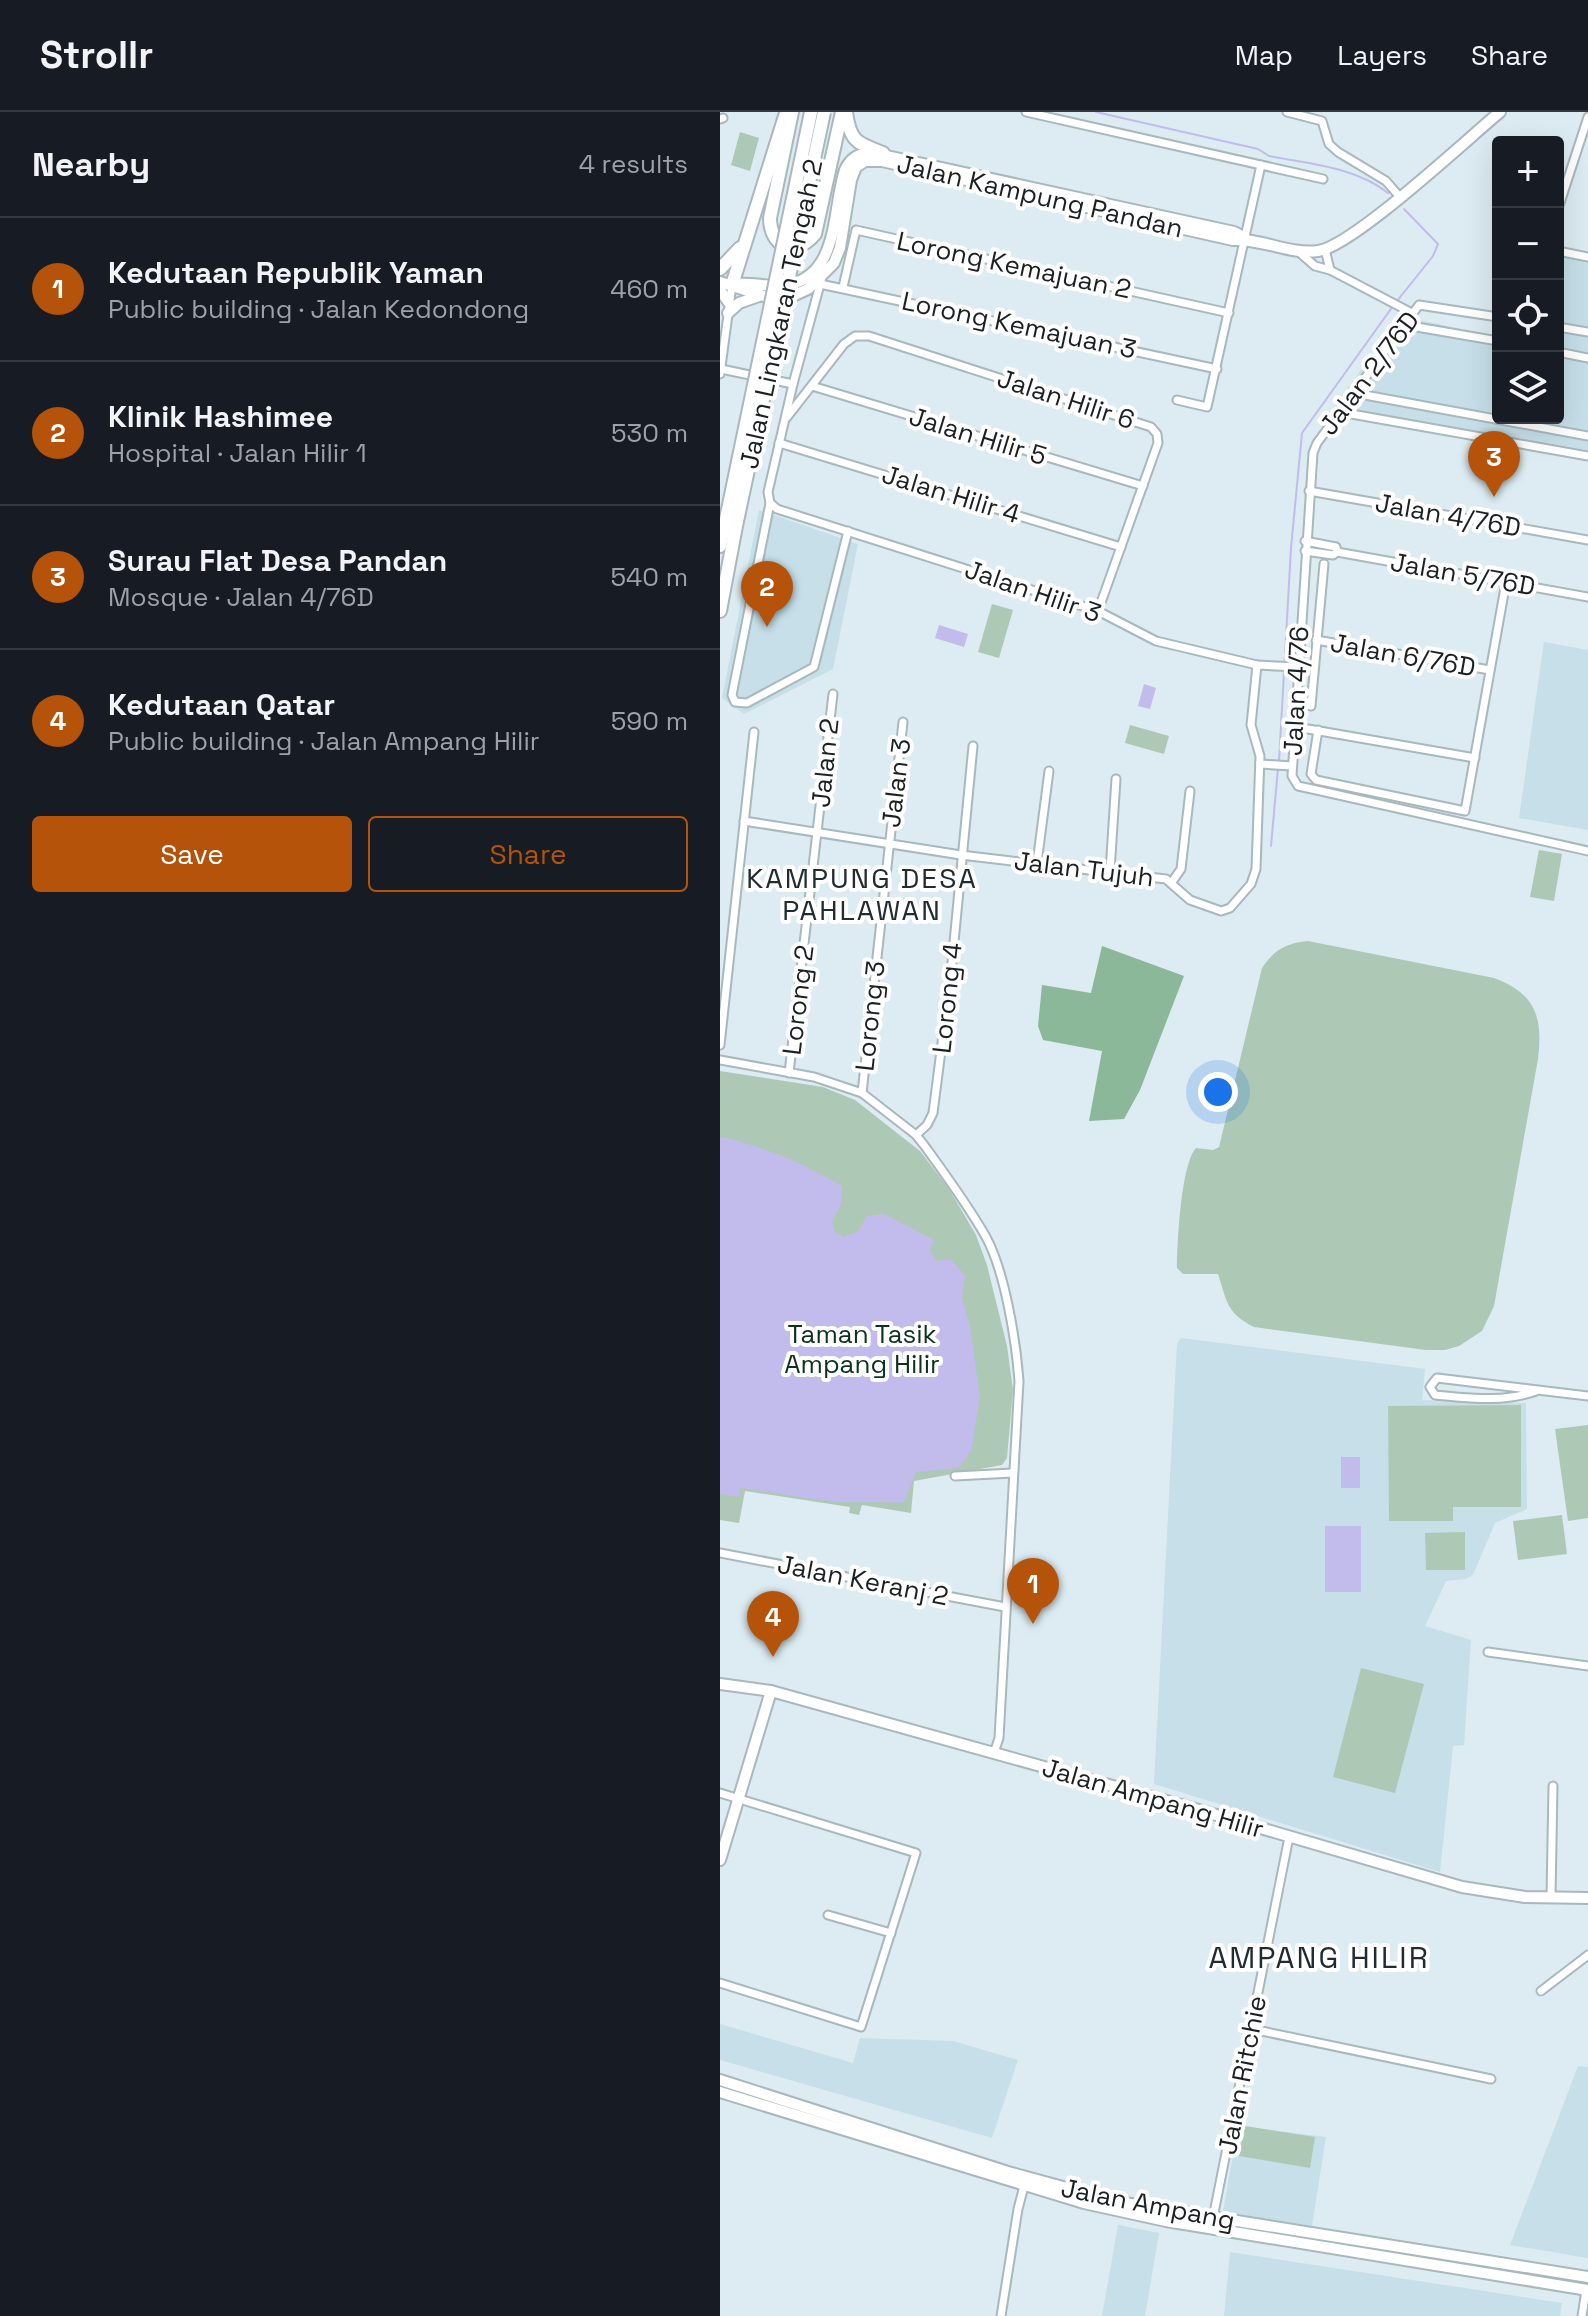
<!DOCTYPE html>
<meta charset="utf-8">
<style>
:root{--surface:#171b24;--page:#20242c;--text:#f1f3f6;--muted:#9ea1a6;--line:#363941;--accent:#b45309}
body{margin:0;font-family:"Space Grotesk",sans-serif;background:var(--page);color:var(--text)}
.controls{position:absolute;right:24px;top:24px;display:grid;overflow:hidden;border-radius:8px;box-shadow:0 8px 32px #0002}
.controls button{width:72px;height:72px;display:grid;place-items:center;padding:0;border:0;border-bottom:2px solid var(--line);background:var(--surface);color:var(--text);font:40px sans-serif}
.you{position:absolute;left:498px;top:980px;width:28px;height:28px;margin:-20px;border:6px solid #fff;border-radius:50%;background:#1a73e8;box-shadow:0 0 0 12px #1a73e833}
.badge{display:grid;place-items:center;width:52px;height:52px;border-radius:50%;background:var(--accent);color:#fff;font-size:26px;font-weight:700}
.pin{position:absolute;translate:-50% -66px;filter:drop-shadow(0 2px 4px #0008)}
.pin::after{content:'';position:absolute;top:42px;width:28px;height:24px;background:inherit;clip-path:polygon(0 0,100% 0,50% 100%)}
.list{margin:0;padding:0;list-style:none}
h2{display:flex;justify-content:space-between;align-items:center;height:104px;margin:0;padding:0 32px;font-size:34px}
h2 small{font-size:26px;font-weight:400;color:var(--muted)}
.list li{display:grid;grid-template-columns:52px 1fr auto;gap:24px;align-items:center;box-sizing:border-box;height:144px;padding:0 32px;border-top:2px solid var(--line)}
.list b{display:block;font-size:30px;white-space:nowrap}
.list p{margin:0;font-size:26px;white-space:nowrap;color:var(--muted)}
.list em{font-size:26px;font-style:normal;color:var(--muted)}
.actions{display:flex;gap:16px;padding:24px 32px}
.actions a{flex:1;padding:18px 0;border:2px solid var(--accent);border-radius:8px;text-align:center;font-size:28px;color:var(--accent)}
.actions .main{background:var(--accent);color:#fff}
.icon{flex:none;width:44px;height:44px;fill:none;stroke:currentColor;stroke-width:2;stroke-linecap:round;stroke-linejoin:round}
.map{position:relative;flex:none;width:868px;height:2204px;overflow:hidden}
header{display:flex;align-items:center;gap:48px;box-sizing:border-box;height:112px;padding:0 40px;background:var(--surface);border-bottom:2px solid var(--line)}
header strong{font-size:38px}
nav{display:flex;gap:44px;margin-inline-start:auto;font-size:28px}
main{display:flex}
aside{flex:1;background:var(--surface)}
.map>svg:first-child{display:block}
.built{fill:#c6dfe8}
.green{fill:#adc9b5}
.forest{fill:#8ab899}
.water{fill:#c1bceb}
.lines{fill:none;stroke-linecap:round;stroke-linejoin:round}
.stream{stroke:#c1bceb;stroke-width:2}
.street-casing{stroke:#a8b8bd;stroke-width:11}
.secondary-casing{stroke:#a8b8bd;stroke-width:14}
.highway-casing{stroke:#a8b8bd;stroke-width:16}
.street{stroke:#fff;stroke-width:7}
.secondary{stroke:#fff;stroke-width:10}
.highway{stroke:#fff;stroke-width:12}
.highway-bridge-casing{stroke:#a8b8bd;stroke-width:16;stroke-linecap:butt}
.highway-bridge{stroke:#fff;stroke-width:12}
.labels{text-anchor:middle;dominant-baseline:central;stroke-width:8;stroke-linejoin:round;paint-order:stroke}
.street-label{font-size:26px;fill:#1b2123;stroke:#fff}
.park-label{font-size:26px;fill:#0c321d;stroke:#fff}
.neighbourhood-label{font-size:28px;letter-spacing:2px;fill:#202c31;stroke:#fff}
.quarter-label{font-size:30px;letter-spacing:2px;fill:#202c31;stroke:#fff}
</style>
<header>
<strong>Strollr</strong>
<nav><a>Map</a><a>Layers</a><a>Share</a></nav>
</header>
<main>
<aside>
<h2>Nearby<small>4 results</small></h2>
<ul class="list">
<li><span class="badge">1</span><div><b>Kedutaan Republik Yaman</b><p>Public building · Jalan Kedondong</p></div><em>460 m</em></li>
<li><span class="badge">2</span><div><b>Klinik Hashimee</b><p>Hospital · Jalan Hilir 1</p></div><em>530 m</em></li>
<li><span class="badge">3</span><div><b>Surau Flat Desa Pandan</b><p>Mosque · Jalan 4/76D</p></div><em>540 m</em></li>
<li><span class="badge">4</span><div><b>Kedutaan Qatar</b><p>Public building · Jalan Ampang Hilir</p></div><em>590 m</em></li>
</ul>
<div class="actions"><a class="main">Save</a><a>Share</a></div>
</aside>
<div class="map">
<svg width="868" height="2204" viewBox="0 0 868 2204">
<rect width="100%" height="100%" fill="#dcecf2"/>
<!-- built -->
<g class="built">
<polygon points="838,137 868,142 868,349 609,301 681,204 778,225 778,306 838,306"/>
<polygon points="39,398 138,432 113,557 24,602 2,586"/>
<polygon points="824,530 868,538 868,718 799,706"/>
<polygon points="461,1226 705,1257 702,1288 806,1291 807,1397 775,1411 753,1463 745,1467 726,1469 705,1514 751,1528 744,1633 733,1634 720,1760 434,1672 457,1231"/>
<polygon points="0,1912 133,1951 140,1926 233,1929 298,1948 272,2026 0,1948"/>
<polygon points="858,1954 868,1955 868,2146 790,2133"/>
<polygon points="518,2014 606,2025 592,2114 503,2100"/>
<polygon points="398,2113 439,2121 425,2204 382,2204"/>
<polygon points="510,2140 842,2191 840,2204 504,2204"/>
</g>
<!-- green -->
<g class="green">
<polygon points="20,20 39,26 30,59 11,53"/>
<polygon points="272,492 293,498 279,546 258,540"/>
<polygon points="410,613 449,624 444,642 405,631"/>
<polygon points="819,738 842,742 834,789 810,785"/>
<path d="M588,829L774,866C816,882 823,905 818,947L774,1194L762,1219L739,1234L725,1238H706L534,1215C506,1201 507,1189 498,1162H463L457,1156C457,1132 461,1052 476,1036L493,1038L499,1035L542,856C554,838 566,831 588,829Z"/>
<polygon points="0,959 103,975 135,988 200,1039 229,1077 256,1123 267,1153 287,1234 293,1278 287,1346 282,1353 194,1369 191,1401 142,1393 139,1403 129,1401 130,1395 25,1379 19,1411 0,1408"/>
<polygon points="801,1293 801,1395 733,1395 733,1409 669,1409 668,1294"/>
<polygon points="868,1313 868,1406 848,1409 835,1317"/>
<polygon points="842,1403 847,1442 798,1448 793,1409"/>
<polygon points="745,1420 745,1458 706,1458 705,1421"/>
<polygon points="641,1556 704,1572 675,1681 613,1665"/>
<polygon points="525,2014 595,2025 590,2056 519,2044"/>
</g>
<!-- forest -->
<polygon class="forest" points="382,834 464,864 420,978 404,1007 369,1009 382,939 323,928 318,914 322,873 371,881"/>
<!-- water -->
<g class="water">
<polygon points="219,513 248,522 244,535 215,526"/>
<polygon points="424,572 436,576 430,597 418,594"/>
<path d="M3,1025C50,1037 80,1050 122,1074L121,1093L112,1109L115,1120L124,1125L138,1119L147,1104L164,1102L214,1128L210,1138L216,1149L231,1147L245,1164L242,1185L250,1215L260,1285L251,1339L238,1356L196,1360L184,1390C170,1392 159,1389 146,1390C103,1392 63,1381 20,1376L19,1385L0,1382V1026Z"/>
<rect x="621" y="1345" width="19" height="31"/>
<rect x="605" y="1414" width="36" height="66"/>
</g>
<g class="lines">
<!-- stream -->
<g class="stream">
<path d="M376,0L538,37L549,44C589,52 636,55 668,81"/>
<polyline points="677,189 713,144 718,132 684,97"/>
<polyline points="559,649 571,436 582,321 673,194"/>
<polyline points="551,734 558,656"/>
</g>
<!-- street casing -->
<g class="street-casing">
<g id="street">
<polyline points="306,0 603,67"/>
<polyline points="567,0 602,9 609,32 618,40 666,69 679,84"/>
<polyline points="0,7 3,6"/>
<polyline points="838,97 868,5"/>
<polyline points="605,137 610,158"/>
<polyline points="838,139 868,145"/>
<polyline points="579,140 595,154 610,158 692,201"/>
<polyline points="102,165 73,272 48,380 50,391 12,583 15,590 27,591 94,555 128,419"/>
<polyline points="100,172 497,257"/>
<polyline points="123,175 136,118 509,201"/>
<polyline points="778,205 699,193 597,331 593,341 572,664 578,674 592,677 868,739"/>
<polyline points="685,213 778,229"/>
<polyline points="838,215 868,220"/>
<polyline points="838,240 868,246"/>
<polyline points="1,257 73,272"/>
<polyline points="0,262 12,173"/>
<polyline points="92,274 423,374"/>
<polyline points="634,281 868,324"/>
<polyline points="457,288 487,295 541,53"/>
<polyline points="620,300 868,344"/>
<polyline points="67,305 124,232 135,224 149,224 431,315 437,322 438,331 378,499"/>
<polyline points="59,331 401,435"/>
<polyline points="589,379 868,428"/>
<polyline points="50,391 57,397 378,499 436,529 537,553 578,555"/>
<polyline points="585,439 613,443 617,440 616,435 585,429"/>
<polyline points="617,440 868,485"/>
<polyline points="596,528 770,558"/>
<polyline points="591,594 604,452"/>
<polyline points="588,617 755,646"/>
<polyline points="598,618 591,662 596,668 745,699 786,470"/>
<polyline points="540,652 572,654"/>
<polyline points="24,709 241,743 446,767 470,788 501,799 510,796 531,772 536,757 540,644 531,613 537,553"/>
<polyline points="317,751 329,659"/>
<polyline points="390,759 396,667"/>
<polyline points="452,770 461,757 470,679"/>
<polyline points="0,933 34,620"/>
<path d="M0,948L94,965L142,981L196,1023L204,1033C225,1062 248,1093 266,1125C285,1160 296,1229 299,1269L279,1626L274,1641"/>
<polyline points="69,961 113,582"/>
<polyline points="142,981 183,610"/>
<polyline points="196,1023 207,1013 213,1001 231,861 253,634"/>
<path d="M816,1279C783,1291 749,1286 715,1283L710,1275L717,1266L868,1284"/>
<polyline points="235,1364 293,1361"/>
<polyline points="0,1441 285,1495"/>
<polyline points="768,1540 868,1554"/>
<polyline points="0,1681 196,1741 141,1915 0,1871"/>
<polyline points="831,1785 833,1674"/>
<polyline points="108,1803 171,1821"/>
<polyline points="821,1879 868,1843"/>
<polyline points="532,1917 771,1967"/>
<polyline points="493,2106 569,1725"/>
<polyline points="281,2204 298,2097 304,2074"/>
<polyline points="862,2204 866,2178"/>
</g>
</g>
<!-- secondary casing -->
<g class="secondary-casing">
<g id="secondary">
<path d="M0,170L50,186H68L88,177L114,151L120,136L131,68L136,55L145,49H162L513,128C541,126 570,143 598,139C633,134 746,28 780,0"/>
<path d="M16,172C34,170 49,176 66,173C120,165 112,97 125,58C130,47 137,43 148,40L514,120L525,126"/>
<polyline points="0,178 9,191"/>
<polyline points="8,201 19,191 39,184"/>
<polyline points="0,1572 51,1579 486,1700 742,1775 805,1785 868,1786"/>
<polyline points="0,1748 51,1579"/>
<polyline points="0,1968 288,2060 398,2090 868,2165"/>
<polyline points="0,1980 364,2091 446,2109 868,2178"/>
</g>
</g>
<!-- highway casing -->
<g class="highway-casing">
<g id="highway">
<path d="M72,0L50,106C50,135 75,146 95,122L122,0"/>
<path d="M126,0C130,30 137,31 163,41"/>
<polyline points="0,157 20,136"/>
<polyline points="12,173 65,4"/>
<polyline points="0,434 5,412"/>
<polyline points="0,499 16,414"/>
</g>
</g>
<!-- street -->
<use href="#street" class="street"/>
<!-- secondary -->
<use href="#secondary" class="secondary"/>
<!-- highway -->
<use href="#highway" class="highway"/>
<!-- highway-bridge casing -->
<g class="highway-bridge-casing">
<g id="highway-bridge">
<polyline points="5,412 91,0"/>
<polyline points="16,414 104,0"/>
</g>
</g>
<!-- highway-bridge -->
<use href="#highway-bridge" class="highway-bridge"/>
</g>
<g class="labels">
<!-- street labels -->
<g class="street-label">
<text transform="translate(320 84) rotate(13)">Jalan Kampung Pandan</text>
<text transform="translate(294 153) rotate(12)">Lorong Kemajuan 2</text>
<text transform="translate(61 202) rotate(-78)">Jalan Lingkaran Tengah 2</text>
<text transform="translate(299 213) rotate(12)">Lorong Kemajuan 3</text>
<text transform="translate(649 261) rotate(-53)">Jalan 2/76D</text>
<text transform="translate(346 287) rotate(18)">Jalan Hilir 6</text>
<text transform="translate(258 324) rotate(17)">Jalan Hilir 5</text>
<text transform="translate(231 382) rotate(17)">Jalan Hilir 4</text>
<text transform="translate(728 403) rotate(10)">Jalan 4/76D</text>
<text transform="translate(743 462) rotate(10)">Jalan 5/76D</text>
<text transform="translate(313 479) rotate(19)">Jalan Hilir 3</text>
<text transform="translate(683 543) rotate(10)">Jalan 6/76D</text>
<text transform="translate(576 579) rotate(-87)">Jalan 4/76</text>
<text transform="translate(105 651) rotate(-84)">Jalan 2</text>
<text transform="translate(176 671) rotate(-83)">Jalan 3</text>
<text transform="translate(364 757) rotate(7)">Jalan Tujuh</text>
<text transform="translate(227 886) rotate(-84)">Lorong 4</text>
<text transform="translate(78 888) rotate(-83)">Lorong 2</text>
<text transform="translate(150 904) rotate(-84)">Lorong 3</text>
<text transform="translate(143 1468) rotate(11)">Jalan Keranj 2</text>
<text transform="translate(433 1686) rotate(16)">Jalan Ampang Hilir</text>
<text transform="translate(522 1963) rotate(-79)">Jalan Ritchie</text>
<text transform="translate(428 2092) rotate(11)">Jalan Ampang</text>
</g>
<!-- park labels -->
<g class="park-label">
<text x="142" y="1222">Taman Tasik<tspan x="142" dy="30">Ampang Hilir</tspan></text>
</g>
<!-- neighbourhood labels -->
<g class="neighbourhood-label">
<text x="142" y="766">KAMPUNG DESA<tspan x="142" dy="32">PAHLAWAN</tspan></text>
</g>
<!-- quarter labels -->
<g class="quarter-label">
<text x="599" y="1845">AMPANG HILIR</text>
</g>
</g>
</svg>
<div class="controls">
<button>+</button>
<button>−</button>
<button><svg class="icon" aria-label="locate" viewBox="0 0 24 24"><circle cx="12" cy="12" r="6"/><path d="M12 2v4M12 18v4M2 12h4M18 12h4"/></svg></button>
<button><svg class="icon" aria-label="layers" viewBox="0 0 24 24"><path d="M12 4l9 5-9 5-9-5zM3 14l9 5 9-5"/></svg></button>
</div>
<div class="you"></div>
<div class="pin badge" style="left:313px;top:1512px">1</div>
<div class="pin badge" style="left:47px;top:515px">2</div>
<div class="pin badge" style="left:774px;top:385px">3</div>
<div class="pin badge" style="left:53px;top:1545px">4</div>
</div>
</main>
